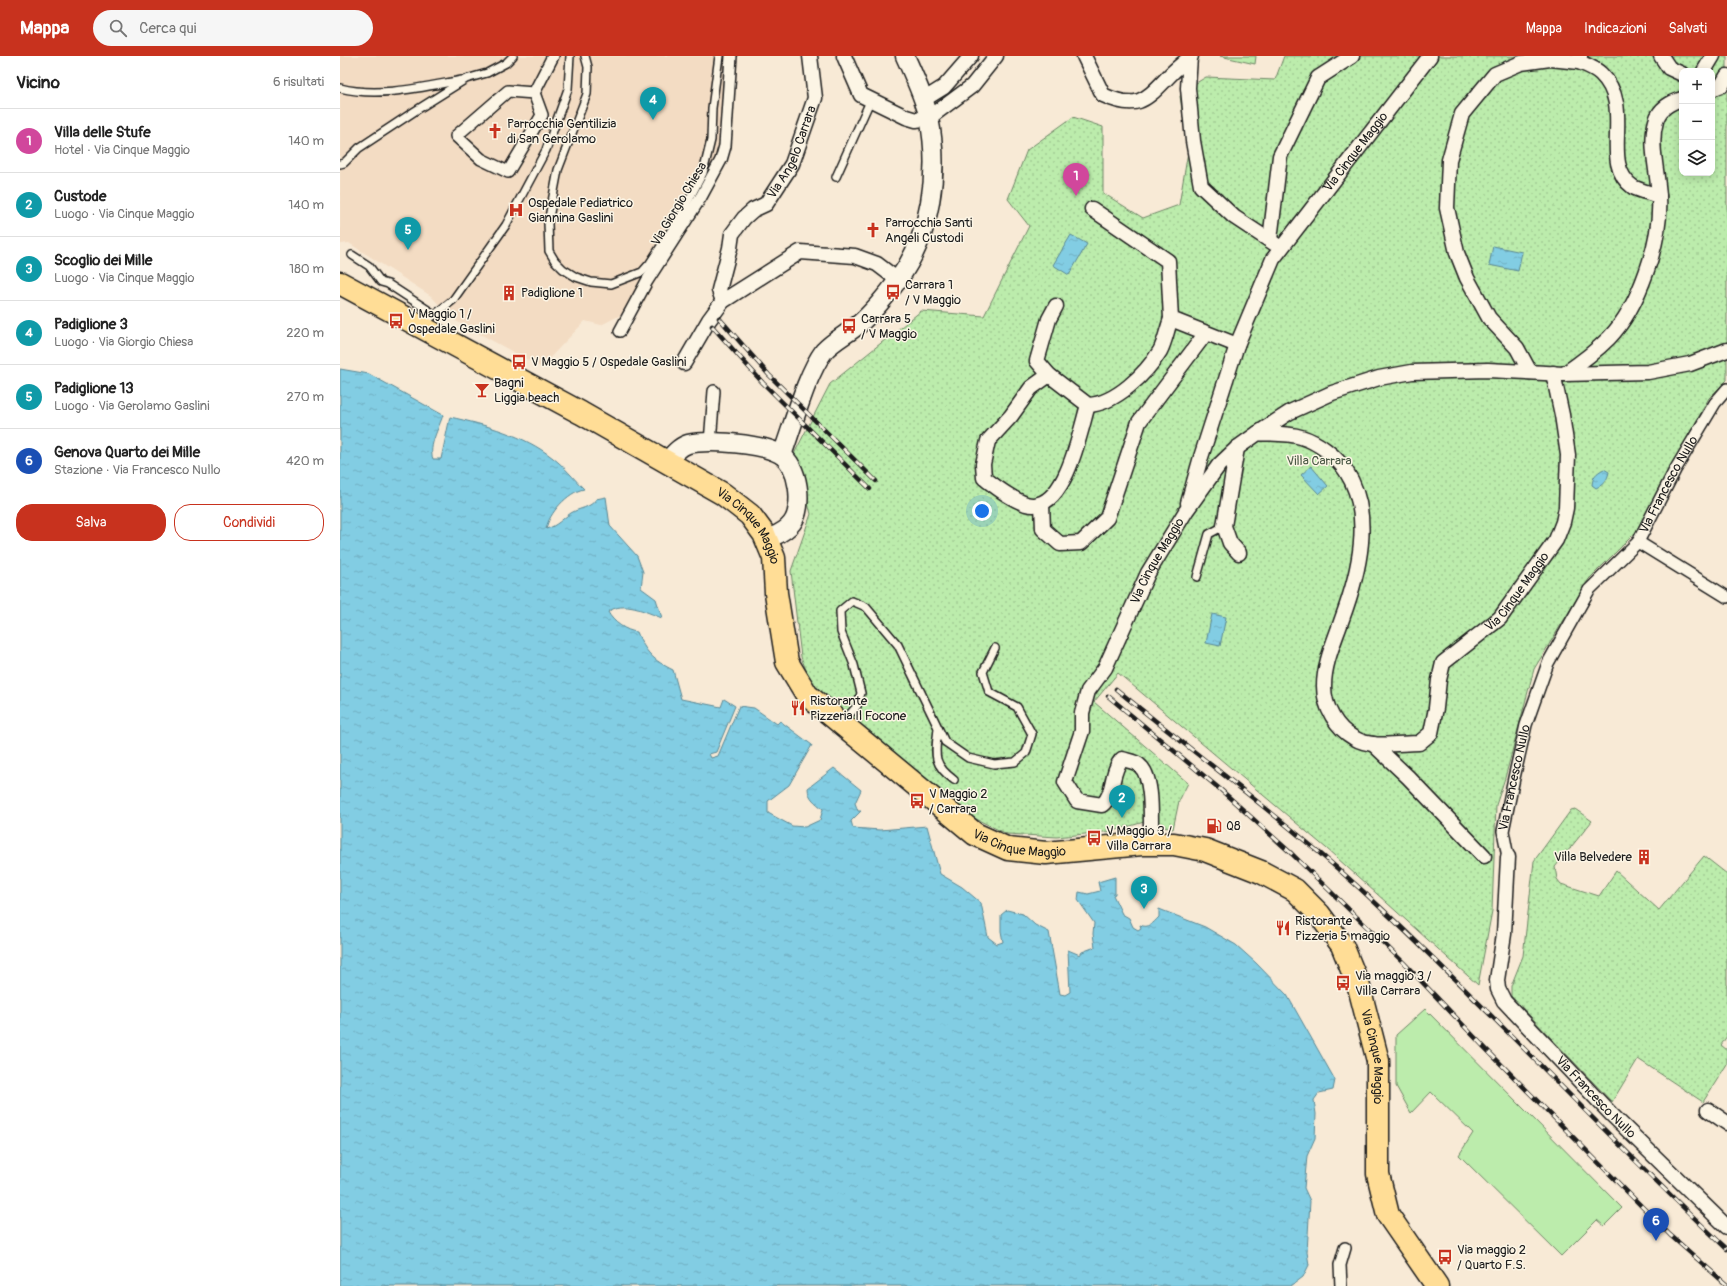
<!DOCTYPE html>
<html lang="it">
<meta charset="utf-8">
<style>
:root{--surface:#fff;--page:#f6f6f6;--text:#222;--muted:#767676;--line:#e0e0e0;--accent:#c8321e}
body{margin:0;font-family:Pangolin,sans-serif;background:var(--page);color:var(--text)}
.controls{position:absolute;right:12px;top:12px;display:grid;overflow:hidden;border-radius:8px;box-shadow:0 2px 10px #0003}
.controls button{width:36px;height:36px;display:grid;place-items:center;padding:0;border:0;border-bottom:1px solid var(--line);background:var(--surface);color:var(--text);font:20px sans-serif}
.you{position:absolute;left:642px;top:455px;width:14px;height:14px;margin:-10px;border:3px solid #fff;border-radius:50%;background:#1a73e8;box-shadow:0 0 0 6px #1a73e833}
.badge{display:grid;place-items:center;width:26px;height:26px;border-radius:50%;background:var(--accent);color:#fff;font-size:13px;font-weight:700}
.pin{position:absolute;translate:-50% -33px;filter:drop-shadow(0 1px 2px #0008)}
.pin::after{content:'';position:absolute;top:21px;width:14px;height:12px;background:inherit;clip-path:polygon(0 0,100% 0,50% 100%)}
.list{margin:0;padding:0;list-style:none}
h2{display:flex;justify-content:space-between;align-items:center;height:52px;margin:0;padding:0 16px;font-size:17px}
h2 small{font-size:13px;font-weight:400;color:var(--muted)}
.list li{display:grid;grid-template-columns:26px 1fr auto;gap:12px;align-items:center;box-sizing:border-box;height:64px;padding:0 16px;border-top:1px solid var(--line)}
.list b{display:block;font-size:15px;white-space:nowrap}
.list p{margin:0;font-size:13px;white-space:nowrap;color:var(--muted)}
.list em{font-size:13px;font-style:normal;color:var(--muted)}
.actions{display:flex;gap:8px;padding:12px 16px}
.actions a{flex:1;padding:9px 0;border:1px solid var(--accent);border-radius:16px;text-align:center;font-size:14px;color:var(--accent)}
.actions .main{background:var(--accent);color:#fff}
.icon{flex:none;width:22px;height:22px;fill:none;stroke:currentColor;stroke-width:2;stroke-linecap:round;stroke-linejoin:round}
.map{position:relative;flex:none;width:1387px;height:1230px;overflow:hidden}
header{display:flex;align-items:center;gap:24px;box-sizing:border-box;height:56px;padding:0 20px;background:var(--accent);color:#fff}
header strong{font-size:19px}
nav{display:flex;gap:22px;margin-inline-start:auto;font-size:14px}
.search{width:280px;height:36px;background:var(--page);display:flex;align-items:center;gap:10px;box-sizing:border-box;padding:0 14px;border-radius:22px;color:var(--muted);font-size:15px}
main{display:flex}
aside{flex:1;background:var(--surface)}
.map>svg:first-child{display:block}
.built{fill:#f3dcc3}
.green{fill:url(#green-dots);stroke:#6c8464;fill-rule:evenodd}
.pitch{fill:#bcecac;stroke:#6c8464}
.water{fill:url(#water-ripples);stroke:#598693}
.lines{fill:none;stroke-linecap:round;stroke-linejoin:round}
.service-casing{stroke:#1c1c1c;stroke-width:10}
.pedestrian-casing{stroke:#1c1c1c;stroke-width:14}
.minor-casing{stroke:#1c1c1c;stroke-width:17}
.tertiary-casing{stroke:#1c1c1c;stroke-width:21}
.primary-casing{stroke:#1c1c1c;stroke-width:25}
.service{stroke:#fcf5e5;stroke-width:7}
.pedestrian{stroke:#fcf5e5;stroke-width:11}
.minor{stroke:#fcf5e5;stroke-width:14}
.tertiary{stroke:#fcf5e5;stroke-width:18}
.primary{stroke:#ffdd96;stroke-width:22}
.rail-casing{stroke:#1c1c1c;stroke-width:4.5}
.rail{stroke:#fcf5e5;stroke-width:3;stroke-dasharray:9;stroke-linecap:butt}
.labels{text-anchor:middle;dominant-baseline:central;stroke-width:3;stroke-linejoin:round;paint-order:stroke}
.poi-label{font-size:13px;fill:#1c1c1c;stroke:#fcf5e5;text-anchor:start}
.street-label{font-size:13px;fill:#1c1c1c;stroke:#fcf5e5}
.park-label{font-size:13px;fill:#4c5a47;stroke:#fcf5e5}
</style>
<header>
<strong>Mappa</strong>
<div class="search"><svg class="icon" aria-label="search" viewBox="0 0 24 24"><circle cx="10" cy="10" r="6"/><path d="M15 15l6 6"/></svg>Cerca qui</div>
<nav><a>Mappa</a><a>Indicazioni</a><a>Salvati</a></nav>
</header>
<main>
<aside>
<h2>Vicino<small>6 risultati</small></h2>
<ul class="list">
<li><span class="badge" style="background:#d1479c">1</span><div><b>Villa delle Stufe</b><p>Hotel · Via Cinque Maggio</p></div><em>140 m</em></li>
<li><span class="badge" style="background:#0f9aa8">2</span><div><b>Custode</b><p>Luogo · Via Cinque Maggio</p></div><em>140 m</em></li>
<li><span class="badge" style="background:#0f9aa8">3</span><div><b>Scoglio dei Mille</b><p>Luogo · Via Cinque Maggio</p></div><em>180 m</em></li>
<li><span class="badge" style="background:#0f9aa8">4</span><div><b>Padiglione 3</b><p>Luogo · Via Giorgio Chiesa</p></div><em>220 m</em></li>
<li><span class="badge" style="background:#0f9aa8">5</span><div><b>Padiglione 13</b><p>Luogo · Via Gerolamo Gaslini</p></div><em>270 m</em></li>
<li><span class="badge" style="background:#1a4fb4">6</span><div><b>Genova Quarto dei Mille</b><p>Stazione · Via Francesco Nullo</p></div><em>420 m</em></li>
</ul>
<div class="actions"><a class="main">Salva</a><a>Condividi</a></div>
</aside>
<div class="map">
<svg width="1387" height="1230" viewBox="0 0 1387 1230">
<defs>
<pattern id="green-dots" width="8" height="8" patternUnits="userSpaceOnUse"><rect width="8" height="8" fill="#bcecac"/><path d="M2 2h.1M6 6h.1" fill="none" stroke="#a1ca93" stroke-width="1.8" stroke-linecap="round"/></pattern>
<pattern id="water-ripples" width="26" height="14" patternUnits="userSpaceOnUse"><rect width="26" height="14" fill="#82cde3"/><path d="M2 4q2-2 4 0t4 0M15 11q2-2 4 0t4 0" fill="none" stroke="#70afc2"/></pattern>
</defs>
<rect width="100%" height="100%" fill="#f8ead6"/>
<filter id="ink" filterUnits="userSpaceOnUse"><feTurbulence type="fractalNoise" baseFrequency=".025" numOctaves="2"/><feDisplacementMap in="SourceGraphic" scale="8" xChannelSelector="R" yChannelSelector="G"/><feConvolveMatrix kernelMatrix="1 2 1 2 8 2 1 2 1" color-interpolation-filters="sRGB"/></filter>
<g filter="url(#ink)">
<!-- built -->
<polygon class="built" points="0,0 386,0 384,75 370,121 304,247 261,269 245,265 201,311 112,263 91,240 9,187 0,188"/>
<!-- green -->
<g class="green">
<path d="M944,0H1387V324L1369,342L1295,477L1249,523L1194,613L1165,722L1156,749L1152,855L1138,929L986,792L778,617L754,646L848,727L839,745L833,773L823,771L820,767L804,766L773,775L717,781L667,778L634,762L471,627L461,601L451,515L471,458L454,398L490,328L581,255L644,260L689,170L668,143L687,94L733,61L763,71V137L803,162L839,149L848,96L840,40L848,32L866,21L935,24ZM1342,15H1372V117H1342Z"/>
<polygon points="1235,753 1252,765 1215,811 1217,823 1221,828 1259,840 1276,815 1319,854 1364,800 1387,818 1387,980 1381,989 1387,994 1387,1008 1363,1046 1298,1003 1272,1046 1171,940 1171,930 1183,900 1194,805 1231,754"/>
</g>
<!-- pitch -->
<g class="pitch">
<polygon points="880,0 916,0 915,8"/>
<polygon points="1085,953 1282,1152 1264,1170 1257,1164 1221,1200 1119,1099 1133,1077 1091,1036 1071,1057 1056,1030 1056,979"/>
</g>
<!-- water -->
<g class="water">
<polygon points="731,179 747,188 729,219 713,209"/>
<polygon points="1153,190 1182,196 1178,215 1149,209"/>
<path d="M0,313L29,318L103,359C99,372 88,390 93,403H101L110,361C146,369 184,379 213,402C224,410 234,423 244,433C228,436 209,457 206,473C217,470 222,463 231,457C239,452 251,452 256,443L266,441L270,470L297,500L303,516L301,532L316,543L322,562C306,556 283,544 268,556C273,566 286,575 297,576C306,597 313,604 333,614L341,643L381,651L384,643L395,650L376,696L369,698L371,702L378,700L399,650L414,652L437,668L440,665L472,689L449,729L428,745V757L452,770L465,771L480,764L483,753C476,747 468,742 468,732L494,712L521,734L515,747L518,755H521L511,765L513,772L540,774L587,770L600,818L622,831L641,847L648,881L657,888L663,886L661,875V859L667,854L683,858L695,869L709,876L720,938L725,939L730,936L728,894L740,899L742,896L755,891L753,878L754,867L738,844L739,836L748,838L760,835L758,826L775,821V838L773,839L782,858L789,862L793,871L798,874L801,872L800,869C809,873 813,867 819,861V853L865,871L896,889L916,907L947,939L995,1024L993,1034L979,1037L974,1044L976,1058L975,1082L967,1100L964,1132L970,1145L967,1196L969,1209L963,1221L951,1230H0Z"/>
<polygon points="971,410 988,430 979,438 961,419"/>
<path d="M1264,413L1269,416C1267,425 1264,428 1256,432L1252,429C1253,420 1256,417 1264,413Z"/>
<polygon points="872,558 886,561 880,590 866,587"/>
</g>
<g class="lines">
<!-- service casing -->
<g class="service-casing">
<g id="service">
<polyline points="245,0 248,11 247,38 218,114 208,167 209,195 215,205 223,213 236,221 251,226 271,228 302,216 310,207 341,159 363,117 371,84 372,52 379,0"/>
<path d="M0,32C38,42 83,31 122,24"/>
<polyline points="0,108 4,107 19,92 75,55 126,23 147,17 166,7 173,0"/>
<polyline points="496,121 531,43"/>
<polyline points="12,199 29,210 41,226 48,228 94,258"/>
<polyline points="83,268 113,244 166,169 206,94 228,33 230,0"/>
<polyline points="857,521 869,478 884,470"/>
<polyline points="503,666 517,650 521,637 514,609 501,576 500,555 512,545 526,551 558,589 605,686 628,702 654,708 675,706 686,697 692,678 677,651 649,636 643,616 655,592"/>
<path d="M598,673C595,698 592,708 614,724"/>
</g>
</g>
<!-- pedestrian casing -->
<g class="pedestrian-casing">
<g id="pedestrian">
<polyline points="194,37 202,59 168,116 141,103 116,80 168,35 194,37 213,0"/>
<polyline points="280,275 307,225 361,141 381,104 385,90 391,0"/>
<polyline points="370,387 374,335"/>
<polyline points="1298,486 1387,541"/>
<path id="s1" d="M1168,801L1163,775L1174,722L1186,669L1208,607L1249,534L1298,486L1335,414L1375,347L1387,333"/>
<polyline points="1001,1230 1000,1209 1005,1192"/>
</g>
</g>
<!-- minor casing -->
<g class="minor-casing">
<g id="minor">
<polyline points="504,0 521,39 566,61 576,64 589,62 632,30 656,0"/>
<path d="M744,0L763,39C800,56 807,42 832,17C838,11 845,6 851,0"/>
<path d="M1240,0L1239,6C1246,9 1255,12 1261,18C1296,52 1258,106 1293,131C1300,135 1311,137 1319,140"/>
<polyline points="1321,0 1329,12 1342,18"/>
<polyline points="850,1 848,32 853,85 861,130 894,161 941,192"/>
<polyline points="1364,15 1373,0"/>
<polyline points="1372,33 1382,29 1387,20"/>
<polyline points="583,44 604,31 631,0"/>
<polyline points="752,153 828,205 831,263 897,289"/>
<polyline points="930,184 940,100 978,22 1012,0"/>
<path id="s2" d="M383,245L379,234L390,192L392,178L404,162L413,154L426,148L452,108L475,42L470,0"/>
<path d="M716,250L709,263L697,305L709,319L748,349C775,348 806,318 820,295C825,286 827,273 831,263"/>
<polyline points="344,307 369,264 383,245 460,196 515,200 537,208 558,224"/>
<polyline points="1190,316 1177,292 1149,262 1127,222 1117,197 1107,152 1109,104 1122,58 1155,18 1181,7 1210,3 1239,6"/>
<path d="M1224,318C1240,307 1255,296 1269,282C1299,251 1322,184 1319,141C1318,116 1309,89 1316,65C1319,53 1331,46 1342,43"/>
<path d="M709,319L691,332L671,360L648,385L643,408L644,422C656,431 671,443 686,448C725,459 740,375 748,349"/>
<polyline points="918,377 950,356 992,337 1039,322 1072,316 1148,314 1224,318 1308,316 1350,308 1387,294"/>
<polyline points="897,392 884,470 890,487 899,497"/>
<path id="s3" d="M848,447L861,401L897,289L933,203L1090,0"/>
<polyline points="702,448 703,473 720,488 741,487 767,462 799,366 866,277"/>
<polyline points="1033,688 1068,721 1144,800"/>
<path id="s4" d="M811,788C810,769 815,721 799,709C794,705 788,705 782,703C770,716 775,738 762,749L737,745L725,726L742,675V657L748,635L765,612L808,517L846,455L879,409L897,392L918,377C932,378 948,377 961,381C978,386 996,400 1006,415C1034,458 1019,517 1002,563C995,584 984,607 984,630C984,651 996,672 1014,682C1032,693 1059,687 1079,687L1091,677L1096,652L1099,624L1103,607L1160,562L1216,484L1223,466L1226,452L1228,399L1222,359L1213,317"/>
<path id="s5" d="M1168,801L1164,878L1157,924L1158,933L1164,945L1271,1058L1387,1171"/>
<polyline points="1368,1054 1387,1067"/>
</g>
</g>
<!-- tertiary casing -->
<g class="tertiary-casing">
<g id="tertiary">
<path d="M442,399C453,370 466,319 484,295C493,285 507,278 518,269C531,258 548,238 558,224C591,179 600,116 589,62C584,41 574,20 565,0"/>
<path d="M327,406C333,398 339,391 348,388C368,383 423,388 440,398C459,409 464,451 452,467C447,474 439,478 432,481"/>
</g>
</g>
<!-- primary casing -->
<g class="primary-casing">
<g id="primary">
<path id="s6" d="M0,227L241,357L383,438L410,459L424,478L434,502L436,537L447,606L467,639L635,778L668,793L706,797L802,788H834L865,794L921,816L955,834L979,858L1002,889L1019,931L1038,1005V1118L1048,1159L1097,1230"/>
</g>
</g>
<!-- service -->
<use href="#service" class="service"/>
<!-- pedestrian -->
<use href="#pedestrian" class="pedestrian"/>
<!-- minor -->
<use href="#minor" class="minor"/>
<!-- tertiary -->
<use href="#tertiary" class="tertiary"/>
<!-- primary -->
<use href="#primary" class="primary"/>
<!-- rail casing -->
<g class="rail-casing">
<g id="rail">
<polyline points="379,262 429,319 536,425"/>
<polyline points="372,270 423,327 530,433"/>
<path d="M776,633C865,706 959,774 1042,853C1160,964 1269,1083 1387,1193"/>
<polyline points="768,640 881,734 952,798 1064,907 1145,992 1330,1179 1387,1229"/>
</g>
</g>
<!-- rail -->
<use href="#rail" class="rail"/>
</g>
</g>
<!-- icons -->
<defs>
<g id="church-bare" transform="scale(1.2)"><path d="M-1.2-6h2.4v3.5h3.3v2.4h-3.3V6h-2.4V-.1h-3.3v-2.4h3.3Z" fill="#c8321e" stroke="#fcf5e5" stroke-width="2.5" paint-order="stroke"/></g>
<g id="hospital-bare" transform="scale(1.2)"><path d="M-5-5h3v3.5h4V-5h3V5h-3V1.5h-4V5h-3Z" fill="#c8321e" stroke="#fcf5e5" stroke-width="2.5" paint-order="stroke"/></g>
<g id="bus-bare" transform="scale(1.2)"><path d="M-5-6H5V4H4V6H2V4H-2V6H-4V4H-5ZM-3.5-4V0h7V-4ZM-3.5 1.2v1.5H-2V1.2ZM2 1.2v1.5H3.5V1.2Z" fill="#c8321e" stroke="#fcf5e5" stroke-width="2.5" paint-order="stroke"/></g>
<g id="building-bare" transform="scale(1.2)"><path d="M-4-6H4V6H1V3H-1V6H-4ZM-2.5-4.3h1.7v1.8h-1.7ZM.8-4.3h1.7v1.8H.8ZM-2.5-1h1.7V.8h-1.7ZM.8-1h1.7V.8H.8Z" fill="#c8321e" stroke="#fcf5e5" stroke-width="2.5" paint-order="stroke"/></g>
<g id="bar-bare" transform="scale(1.2)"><path d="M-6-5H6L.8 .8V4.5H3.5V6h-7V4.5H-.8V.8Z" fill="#c8321e" stroke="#fcf5e5" stroke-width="2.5" paint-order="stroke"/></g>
<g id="restaurant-bare" transform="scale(1.2)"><path d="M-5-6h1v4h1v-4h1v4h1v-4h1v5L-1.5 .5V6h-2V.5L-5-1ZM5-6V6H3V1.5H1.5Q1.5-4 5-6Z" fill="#c8321e" stroke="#fcf5e5" stroke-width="2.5" paint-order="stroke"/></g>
<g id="fuel-bare" transform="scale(1.2)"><path d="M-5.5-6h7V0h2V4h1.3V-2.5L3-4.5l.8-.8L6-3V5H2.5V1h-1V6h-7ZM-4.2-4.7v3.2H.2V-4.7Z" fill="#c8321e" stroke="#fcf5e5" stroke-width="2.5" paint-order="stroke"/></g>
</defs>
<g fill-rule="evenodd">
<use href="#church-bare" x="155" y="75"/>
<use href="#hospital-bare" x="176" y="154"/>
<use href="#church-bare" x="533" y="174"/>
<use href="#bus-bare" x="553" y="236"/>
<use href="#building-bare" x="169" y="237"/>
<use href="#bus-bare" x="56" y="265"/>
<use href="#bus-bare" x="509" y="270"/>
<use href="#bus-bare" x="179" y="306"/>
<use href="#bar-bare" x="142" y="334"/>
<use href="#restaurant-bare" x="458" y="652"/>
<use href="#bus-bare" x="577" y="745"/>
<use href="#fuel-bare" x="874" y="770"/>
<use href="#bus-bare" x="754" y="782"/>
<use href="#building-bare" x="1304" y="801"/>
<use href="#restaurant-bare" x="943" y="872"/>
<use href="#bus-bare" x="1003" y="927"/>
<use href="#bus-bare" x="1105" y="1201"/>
</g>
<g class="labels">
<!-- poi labels -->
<g class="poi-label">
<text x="167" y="68">Parrocchia Gentilizia<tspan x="167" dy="15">di San Gerolamo</tspan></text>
<text x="188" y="147">Ospedale Pediatrico<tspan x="188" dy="15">Giannina Gaslini</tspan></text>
<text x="545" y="167">Parrocchia Santi<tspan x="545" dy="15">Angeli Custodi</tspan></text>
<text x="565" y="229">Carrara 1<tspan x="565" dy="15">/ V Maggio</tspan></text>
<text x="181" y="237">Padiglione 1</text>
<text x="68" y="258">V Maggio 1 /<tspan x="68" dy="15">Ospedale Gaslini</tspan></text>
<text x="521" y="263">Carrara 5<tspan x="521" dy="15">/ V Maggio</tspan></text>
<text x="191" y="306">V Maggio 5 / Ospedale Gaslini</text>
<text x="154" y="327">Bagni<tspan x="154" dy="15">Liggia beach</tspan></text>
<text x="470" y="645">Ristorante<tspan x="470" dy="15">Pizzeria Il Focone</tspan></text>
<text x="589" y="738">V Maggio 2<tspan x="589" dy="15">/ Carrara</tspan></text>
<text x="886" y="770">Q8</text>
<text x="766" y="775">V Maggio 3 /<tspan x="766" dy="15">Villa Carrara</tspan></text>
<text x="1292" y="801" text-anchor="end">Villa Belvedere</text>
<text x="955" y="865">Ristorante<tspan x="955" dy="15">Pizzeria 5 maggio</tspan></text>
<text x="1015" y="920">Via maggio 3 /<tspan x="1015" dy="15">Villa Carrara</tspan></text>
<text x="1117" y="1194">Via maggio 2<tspan x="1117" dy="15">/ Quarto F.S.</tspan></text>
</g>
<!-- street labels -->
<g class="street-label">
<text stroke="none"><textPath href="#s2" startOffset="174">Via Angelo Carrara</textPath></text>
<text stroke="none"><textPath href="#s3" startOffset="394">Via Cinque Maggio</textPath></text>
<text transform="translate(339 148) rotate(-59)">Via Giorgio Chiesa</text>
<text stroke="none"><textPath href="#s1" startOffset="418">Via Francesco Nullo</textPath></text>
<text stroke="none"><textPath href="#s6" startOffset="479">Via Cinque Maggio</textPath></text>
<text stroke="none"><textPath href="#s4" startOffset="441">Via Cinque Maggio</textPath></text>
<text stroke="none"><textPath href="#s4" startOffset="1249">Via Cinque Maggio</textPath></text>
<text stroke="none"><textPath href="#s1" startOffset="81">Via Francesco Nullo</textPath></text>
<text stroke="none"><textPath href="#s6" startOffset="929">Via Cinque Maggio</textPath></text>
<text stroke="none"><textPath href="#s6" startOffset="1405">Via Cinque Maggio</textPath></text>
<text stroke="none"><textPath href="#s5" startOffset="279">Via Francesco Nullo</textPath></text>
</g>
<!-- park labels -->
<g class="park-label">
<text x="979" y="405">Villa Carrara</text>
</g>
</g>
</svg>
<div class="controls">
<button>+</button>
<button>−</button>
<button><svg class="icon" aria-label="layers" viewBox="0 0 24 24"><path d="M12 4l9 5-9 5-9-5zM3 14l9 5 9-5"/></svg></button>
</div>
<div class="you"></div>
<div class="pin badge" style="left:736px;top:140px;background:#d1479c">1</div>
<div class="pin badge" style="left:782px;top:762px;background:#0f9aa8">2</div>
<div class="pin badge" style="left:804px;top:853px;background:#0f9aa8">3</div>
<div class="pin badge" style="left:313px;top:64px;background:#0f9aa8">4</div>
<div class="pin badge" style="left:68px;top:194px;background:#0f9aa8">5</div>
<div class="pin badge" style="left:1316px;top:1185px;background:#1a4fb4">6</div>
</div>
</main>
